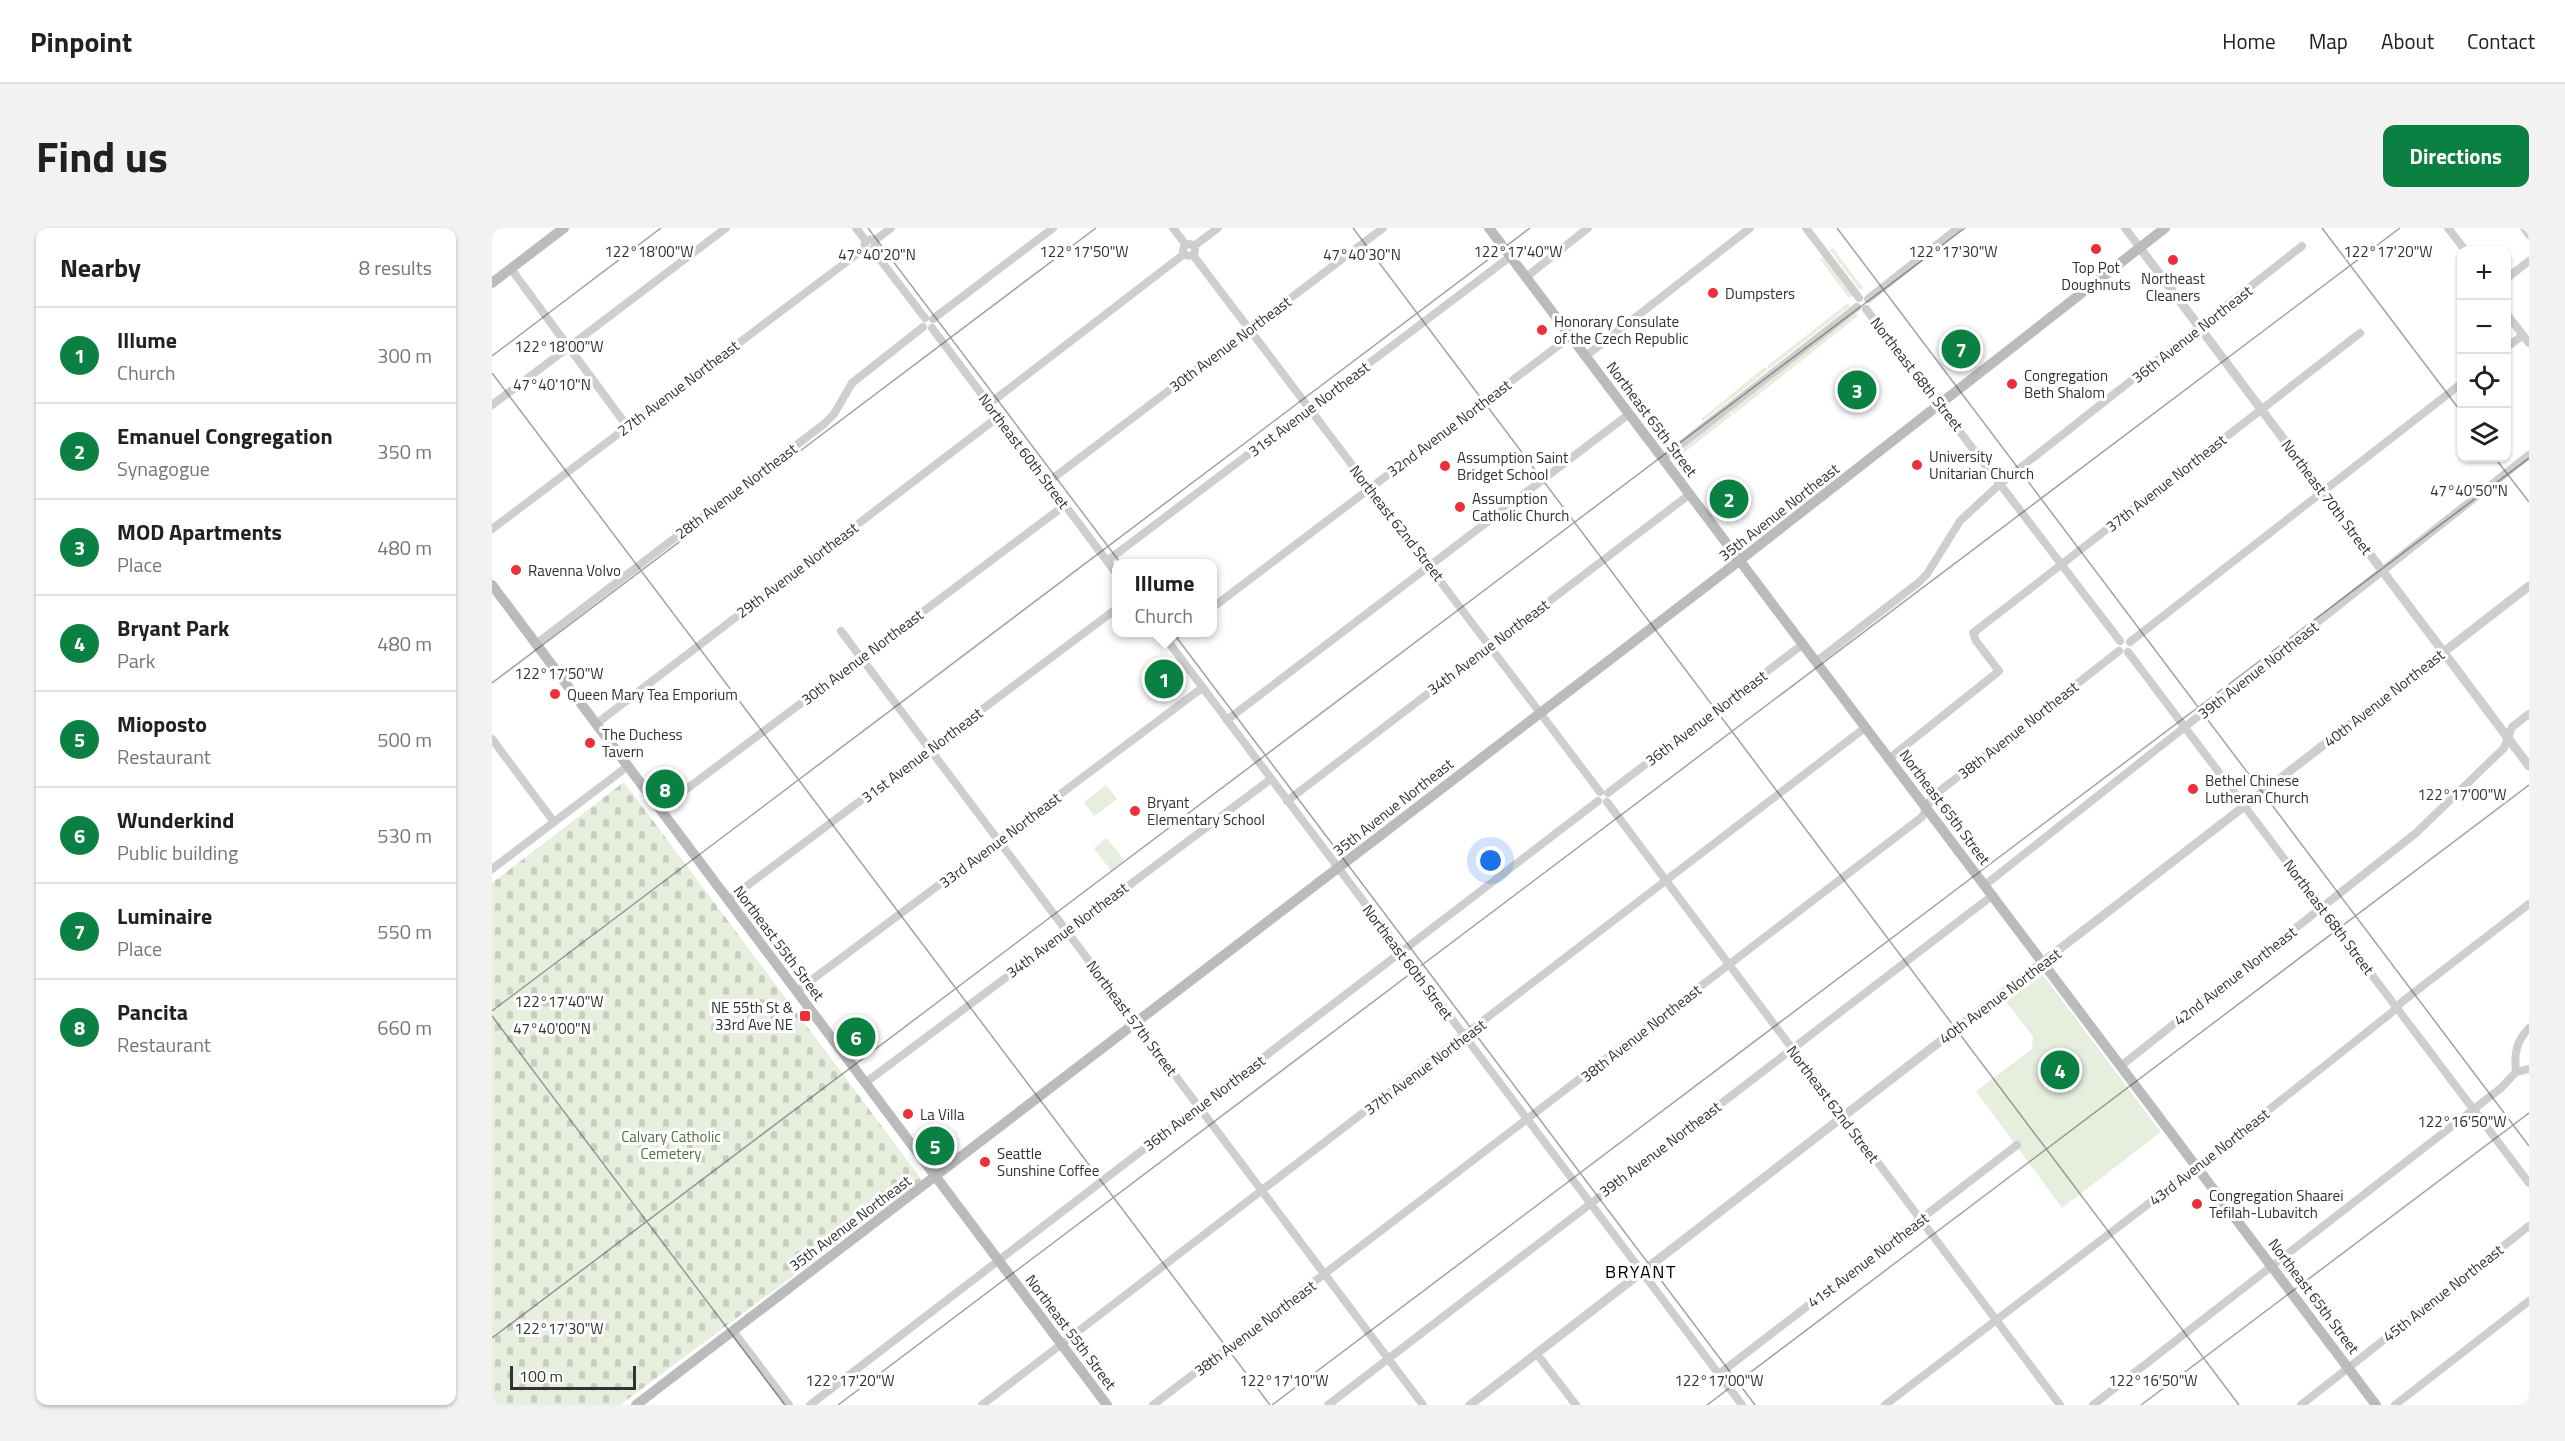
<!DOCTYPE html>
<meta charset="utf-8">
<style>
:root{--surface:#fff;--page:#f2f2f2;--text:#202124;--muted:#757577;--line:#e0e0e0;--accent:#0b8043}
body{margin:0;font-family:"Titillium Web",sans-serif;background:var(--page);color:var(--text)}
.controls{position:absolute;right:18px;top:18px;display:grid;overflow:hidden;border-radius:12px;box-shadow:0 2px 4px #0004}
.controls button{width:54px;height:54px;display:grid;place-items:center;padding:0;border:0;border-bottom:2px solid var(--line);background:var(--surface);color:var(--text);font:30px sans-serif}
.scale{position:absolute;left:18px;bottom:15px;width:126px;box-sizing:border-box;padding-left:6px;border:3px solid #313131;border-top:0;font-size:16px;line-height:21px;white-space:nowrap;color:#313131;-webkit-text-stroke:4px #fff;paint-order:stroke}
.you{position:absolute;left:999px;top:633px;width:21px;height:21px;margin:-15px;border:4px solid #fff;border-radius:50%;background:#1a73e8;box-shadow:0 0 0 9px #1a73e833}
.badge{display:grid;place-items:center;width:39px;height:39px;border-radius:50%;background:var(--accent);color:#fff;font-size:20px;font-weight:700}
.pin{position:absolute;translate:-50% -50%;border:3px solid #fff;box-shadow:0 2px 6px #0006}
.popup{position:absolute;left:620px;top:331px;width:105px;height:78px;box-sizing:border-box;display:grid;place-content:center;border-radius:12px;background:var(--surface);filter:drop-shadow(0 2px 4px #0005);font-size:20px;white-space:nowrap;color:var(--muted)}
.popup b{font-size:22px;color:var(--text)}
.popup::after{content:'';position:absolute;left:50%;top:100%;margin-left:-12px;border:12px solid transparent;border-top-color:var(--surface)}
.list{margin:0;padding:0;list-style:none}
h2{display:flex;justify-content:space-between;align-items:center;height:78px;margin:0;padding:0 24px;font-size:26px}
h2 small{font-size:20px;font-weight:400;color:var(--muted)}
.list li{display:grid;grid-template-columns:39px 1fr auto;gap:18px;align-items:center;box-sizing:border-box;height:96px;padding:0 24px;border-top:2px solid var(--line)}
.list b{display:block;font-size:22px;white-space:nowrap}
.list p{margin:0;font-size:20px;white-space:nowrap;color:var(--muted)}
.list em{font-size:20px;font-style:normal;color:var(--muted)}
.icon{flex:none;width:33px;height:33px;fill:none;stroke:currentColor;stroke-width:2;stroke-linecap:round;stroke-linejoin:round}
.map{position:relative;flex:none;width:2037px;height:1177px;overflow:hidden;border-radius:12px}
header{display:flex;align-items:center;gap:36px;box-sizing:border-box;height:84px;padding:0 30px;background:var(--surface);border-bottom:2px solid var(--line)}
header strong{font-size:28px}
nav{display:flex;gap:33px;margin-inline-start:auto;font-size:21px}
.intro{display:flex;align-items:center;justify-content:space-between;box-sizing:border-box;height:144px;padding:0 36px}
h1{margin:0;font-size:42px}
.button{padding:15px 27px;border-radius:12px;background:var(--accent);color:#fff;font-size:21px;font-weight:700}
main{display:flex;gap:36px;padding:0 36px}
aside{flex:1;background:var(--surface);border-radius:12px;box-shadow:0 2px 4px #0004}
.map>svg:first-child{display:block}
.green{fill:#e7eede}
.cemetery{fill:url(#cemetery-stones)}
.lines{fill:none;stroke-linecap:round;stroke-linejoin:round}
.minor{stroke:#cecece;stroke-width:8}
.tertiary{stroke:#cecece;stroke-width:9}
.secondary{stroke:#bbb;stroke-width:10}
.ticks{fill:none;stroke:#313131;stroke-width:1.5;stroke-opacity:0.45}
.poi-dot{fill:#eb2f3b;stroke:#fff;stroke-width:2}
.labels{text-anchor:middle;dominant-baseline:central;stroke-width:6;stroke-linejoin:round;paint-order:stroke}
.poi-label{font-size:15px;fill:#313131;stroke:#fff;text-anchor:start}
.street-label{font-size:15px;fill:#313131;stroke:#fff}
.park-label{font-size:15px;fill:#536f3c;stroke:#fff}
.quarter-label{font-size:18px;letter-spacing:1.5px;fill:#000;stroke:#fff}
.ticks-label{font-size:15px;text-anchor:middle;fill:#313131;stroke:#fff;stroke-width:6;stroke-linejoin:round;paint-order:stroke}
</style>
<header>
<strong>Pinpoint</strong>
<nav><a>Home</a><a>Map</a><a>About</a><a>Contact</a></nav>
</header>
<div class="intro"><h1>Find us</h1><a class="button">Directions</a></div>
<main>
<aside>
<h2>Nearby<small>8 results</small></h2>
<ul class="list">
<li><span class="badge">1</span><div><b>Illume</b><p>Church</p></div><em>300 m</em></li>
<li><span class="badge">2</span><div><b>Emanuel Congregation</b><p>Synagogue</p></div><em>350 m</em></li>
<li><span class="badge">3</span><div><b>MOD Apartments</b><p>Place</p></div><em>480 m</em></li>
<li><span class="badge">4</span><div><b>Bryant Park</b><p>Park</p></div><em>480 m</em></li>
<li><span class="badge">5</span><div><b>Mioposto</b><p>Restaurant</p></div><em>500 m</em></li>
<li><span class="badge">6</span><div><b>Wunderkind</b><p>Public building</p></div><em>530 m</em></li>
<li><span class="badge">7</span><div><b>Luminaire</b><p>Place</p></div><em>550 m</em></li>
<li><span class="badge">8</span><div><b>Pancita</b><p>Restaurant</p></div><em>660 m</em></li>
</ul>
</aside>
<div class="map">
<svg width="2037" height="1177" viewBox="0 0 2037 1177">
<defs>
<pattern id="cemetery-stones" width="16" height="16" patternUnits="userSpaceOnUse" patternTransform="scale(1.5)"><rect width="16" height="16" fill="#e7eede"/><path d="M2 7V4a2 2 0 0 1 4 0v3zM10 15v-3a2 2 0 0 1 4 0v3z" fill="#c7cdbf"/></pattern>
</defs>
<rect width="100%" height="100%" fill="#fff"/>
<!-- green -->
<g class="green">
<polygon points="1341,20 1371,60 1368,62 1338,22"/>
<polygon points="1331,30 1360,68 1357,70 1328,31"/>
<polygon points="1356,75 1358,78 1277,141 1275,138"/>
<polygon points="1363,85 1366,88 1242,186 1239,183"/>
<polygon points="1273,139 1276,142 1211,193 1209,191"/>
<polygon points="1238,184 1240,187 1189,227 1187,224"/>
<polygon points="614,557 625,571 602,588 592,574"/>
<polygon points="615,610 632,632 619,643 602,620"/>
<polygon points="1551,747 1669,904 1570,980 1484,863 1540,821 1541,808 1514,774"/>
</g>
<!-- cemetery -->
<polygon class="cemetery" points="132,554 430,952 128,1177 0,1177 0,655"/>
<g class="lines">
<!-- minor -->
<g class="minor">
<polyline points="364,0 374,13"/>
<polyline points="681,0 694,17"/>
<polyline points="1314,0 1367,70"/>
<polyline points="1633,0 1648,20"/>
<polyline points="1956,0 1973,22"/>
<polyline points="2032,0 2037,7"/>
<circle cx="378" cy="17" r="5.5"/>
<polyline points="382,13 399,0"/>
<circle cx="697" cy="22" r="6"/>
<polyline points="702,18 726,0"/>
<polyline points="380,21 433,90"/>
<polyline points="701,27 1108,564"/>
<polyline points="19,41 135,198"/>
<polyline points="1034,49 1096,0"/>
<polyline points="2014,51 2037,33"/>
<polyline points="1376,71 1466,0"/>
<polyline points="1374,81 1628,413"/>
<polyline points="2014,85 2037,115"/>
<polyline points="441,91 561,0"/>
<polyline points="440,100 624,345"/>
<polyline points="2014,120 2031,107"/>
<polyline points="1094,128 1258,0"/>
<polyline points="497,176 692,26"/>
<polyline points="0,177 234,0"/>
<polyline points="1171,231 1365,79"/>
<polyline points="556,254 891,0"/>
<polyline points="0,301 373,20"/>
<polyline points="615,333 1019,28"/>
<polyline points="720,380 1079,108"/>
<polyline points="349,403 931,1177"/>
<polyline points="669,404 1250,1177"/>
<polyline points="676,413 688,404"/>
<polyline points="1638,414 1970,155"/>
<polyline points="44,416 332,196 342,186 360,155 431,99"/>
<polyline points="1636,424 2037,955"/>
<polyline points="1325,433 1426,355 1435,346 1468,293 1509,255 1810,18"/>
<polyline points="735,492 1137,186"/>
<polyline points="104,496 506,189"/>
<polyline points="0,511 62,594"/>
<polyline points="1398,530 1507,443 1484,413 1481,405 1868,105"/>
<polyline points="1116,565 1311,416"/>
<polyline points="795,573 1198,266"/>
<polyline points="1115,574 1568,1177"/>
<polyline points="168,581 573,277"/>
<polyline points="0,641 136,538"/>
<polyline points="1493,657 2037,227"/>
<polyline points="236,672 624,381"/>
<polyline points="305,763 710,460"/>
<polyline points="1630,837 1924,605 2012,520 2020,499 2037,486"/>
<polyline points="2024,844 2037,841"/>
<polyline points="373,855 779,551"/>
<polyline points="241,1103 297,1177"/>
<polyline points="1044,1125 1084,1177"/>
<polyline points="1227,1146 1525,917"/>
<polyline points="318,1177 1106,573"/>
<polyline points="490,1177 1374,499"/>
<polyline points="661,1177 1430,589 1440,569 1627,423"/>
<polyline points="836,1177 1501,667"/>
<polyline points="1393,1177 1706,938 1899,785 1911,773 2037,676"/>
<path d="M1601,1177L2009,860L2024,844C2022,826 2024,813 2037,800"/>
<polyline points="1809,1177 2037,998"/>
<polyline points="1903,1177 2037,1073"/>
</g>
<!-- tertiary -->
<g class="tertiary">
<polyline points="1648,20 2037,538"/>
<polyline points="978,1177 2037,358"/>
</g>
<!-- secondary -->
<g class="secondary">
<polyline points="997,0 1884,1177"/>
<polyline points="0,55 72,0"/>
<polyline points="0,357 615,1177"/>
<polyline points="144,1177 1234,343 1673,0"/>
</g>
</g>
<!-- ticks -->
<path class="ticks" d="M376,0L1263,1177M861,0L1747,1177M1345,0L2037,918M1830,0L1970,185M0,128L169,0M0,145L778,1177M2003,230L2037,274M0,455L604,0M0,783L1038,0M0,788L293,1177M0,1110L1473,0M346,1177L1908,0M780,1177L2037,230M1215,1177L2037,557M1649,1177L2037,885"/>
<!-- markers -->
<g class="poi-dot">
<circle cx="1604" cy="21" r="6"/>
<circle cx="1681" cy="32" r="6"/>
<circle cx="1221" cy="65" r="6"/>
<circle cx="1050" cy="102" r="6"/>
<circle cx="1520" cy="156" r="6"/>
<circle cx="1425" cy="237" r="6"/>
<circle cx="953" cy="238" r="6"/>
<circle cx="968" cy="279" r="6"/>
<circle cx="24" cy="342" r="6"/>
<circle cx="63" cy="466" r="6"/>
<circle cx="98" cy="515" r="6"/>
<circle cx="1701" cy="561" r="6"/>
<circle cx="643" cy="583" r="6"/>
<rect x="307" y="782" width="12" height="12" rx="3"/>
<circle cx="416" cy="886" r="6"/>
<circle cx="493" cy="934" r="6"/>
<circle cx="1705" cy="976" r="6"/>
</g>
<g class="labels">
<!-- poi labels -->
<g class="poi-label">
<text x="1604" y="39" text-anchor="middle">Top Pot<tspan x="1604" dy="17">Doughnuts</tspan></text>
<text x="1681" y="50" text-anchor="middle">Northeast<tspan x="1681" dy="17">Cleaners</tspan></text>
<text x="1233" y="65">Dumpsters</text>
<text x="1062" y="93">Honorary Consulate<tspan x="1062" dy="17">of the Czech Republic</tspan></text>
<text x="1532" y="147">Congregation<tspan x="1532" dy="17">Beth Shalom</tspan></text>
<text x="1437" y="228">University<tspan x="1437" dy="17">Unitarian Church</tspan></text>
<text x="965" y="229">Assumption Saint<tspan x="965" dy="17">Bridget School</tspan></text>
<text x="980" y="270">Assumption<tspan x="980" dy="17">Catholic Church</tspan></text>
<text x="36" y="342">Ravenna Volvo</text>
<text x="75" y="466">Queen Mary Tea Emporium</text>
<text x="110" y="506">The Duchess<tspan x="110" dy="17">Tavern</tspan></text>
<text x="1713" y="552">Bethel Chinese<tspan x="1713" dy="17">Lutheran Church</tspan></text>
<text x="655" y="574">Bryant<tspan x="655" dy="17">Elementary School</tspan></text>
<text x="301" y="779" text-anchor="end">NE 55th St &amp;<tspan x="301" dy="17">33rd Ave NE</tspan></text>
<text x="428" y="886">La Villa</text>
<text x="505" y="925">Seattle<tspan x="505" dy="17">Sunshine Coffee</tspan></text>
<text x="1717" y="967">Congregation Shaarei<tspan x="1717" dy="17">Tefilah-Lubavitch</tspan></text>
</g>
<!-- street labels -->
<g class="street-label">
<text transform="translate(1700 106) rotate(-38)">36th Avenue Northeast</text>
<text transform="translate(738 116) rotate(-37)">30th Avenue Northeast</text>
<text transform="translate(1425 146) rotate(52)">Northeast 68th Street</text>
<text transform="translate(186 160) rotate(-37)">27th Avenue Northeast</text>
<text transform="translate(817 181) rotate(-37)">31st Avenue Northeast</text>
<text transform="translate(1160 191) rotate(53)">Northeast 65th Street</text>
<text transform="translate(957 200) rotate(-37)">32nd Avenue Northeast</text>
<text transform="translate(532 223) rotate(53)">Northeast 60th Street</text>
<text transform="translate(1674 255) rotate(-38)">37th Avenue Northeast</text>
<text transform="translate(244 263) rotate(-37)">28th Avenue Northeast</text>
<text transform="translate(1835 269) rotate(53)">Northeast 70th Street</text>
<text transform="translate(1287 284) rotate(-38)">35th Avenue Northeast</text>
<text transform="translate(905 295) rotate(52)">Northeast 62nd Street</text>
<text transform="translate(305 342) rotate(-37)">29th Avenue Northeast</text>
<text transform="translate(996 419) rotate(-37)">34th Avenue Northeast</text>
<text transform="translate(370 429) rotate(-37)">30th Avenue Northeast</text>
<text transform="translate(1766 442) rotate(-38)">39th Avenue Northeast</text>
<text transform="translate(1892 470) rotate(-38)">40th Avenue Northeast</text>
<text transform="translate(1214 490) rotate(-37)">36th Avenue Northeast</text>
<text transform="translate(1526 502) rotate(-38)">38th Avenue Northeast</text>
<text transform="translate(430 527) rotate(-37)">31st Avenue Northeast</text>
<text transform="translate(901 579) rotate(-38)">35th Avenue Northeast</text>
<text transform="translate(1453 579) rotate(53)">Northeast 65th Street</text>
<text transform="translate(508 612) rotate(-37)">33rd Avenue Northeast</text>
<text transform="translate(1837 689) rotate(53)">Northeast 68th Street</text>
<text transform="translate(575 702) rotate(-37)">34th Avenue Northeast</text>
<text transform="translate(287 715) rotate(53)">Northeast 55th Street</text>
<text transform="translate(916 734) rotate(53)">Northeast 60th Street</text>
<text transform="translate(1743 748) rotate(-38)">42nd Avenue Northeast</text>
<text transform="translate(1508 768) rotate(-37)">40th Avenue Northeast</text>
<text transform="translate(640 790) rotate(53)">Northeast 57th Street</text>
<text transform="translate(1149 805) rotate(-38)">38th Avenue Northeast</text>
<text transform="translate(933 839) rotate(-37)">37th Avenue Northeast</text>
<text transform="translate(712 875) rotate(-37)">36th Avenue Northeast</text>
<text transform="translate(1341 876) rotate(53)">Northeast 62nd Street</text>
<text transform="translate(1168 921) rotate(-37)">39th Avenue Northeast</text>
<text transform="translate(1717 929) rotate(-38)">43rd Avenue Northeast</text>
<text transform="translate(358 995) rotate(-37)">35th Avenue Northeast</text>
<text transform="translate(1376 1032) rotate(-37)">41st Avenue Northeast</text>
<text transform="translate(1951 1065) rotate(-38)">45th Avenue Northeast</text>
<text transform="translate(1822 1068) rotate(53)">Northeast 65th Street</text>
<text transform="translate(763 1100) rotate(-37)">38th Avenue Northeast</text>
<text transform="translate(579 1104) rotate(53)">Northeast 55th Street</text>
</g>
<!-- park labels -->
<g class="park-label">
<text x="179" y="908">Calvary Catholic<tspan x="179" dy="17">Cemetery</tspan></text>
</g>
<!-- quarter labels -->
<g class="quarter-label">
<text x="1149" y="1043">BRYANT</text>
</g>
</g>
<g class="ticks-label">
<text x="157" y="29">122°18'00"W</text>
<text x="592" y="29">122°17'50"W</text>
<text x="1026" y="29">122°17'40"W</text>
<text x="1461" y="29">122°17'30"W</text>
<text x="1896" y="29">122°17'20"W</text>
<text x="385" y="32">47°40'20"N</text>
<text x="870" y="32">47°40'30"N</text>
<text x="67" y="124">122°18'00"W</text>
<text x="60" y="162">47°40'10"N</text>
<text x="1977" y="268">47°40'50"N</text>
<text x="67" y="451">122°17'50"W</text>
<text x="1970" y="572">122°17'00"W</text>
<text x="67" y="779">122°17'40"W</text>
<text x="60" y="806">47°40'00"N</text>
<text x="1970" y="899">122°16'50"W</text>
<text x="67" y="1106">122°17'30"W</text>
<text x="358" y="1158">122°17'20"W</text>
<text x="792" y="1158">122°17'10"W</text>
<text x="1227" y="1158">122°17'00"W</text>
<text x="1661" y="1158">122°16'50"W</text>
</g>
</svg>
<div class="controls">
<button>+</button>
<button>−</button>
<button><svg class="icon" aria-label="locate" viewBox="0 0 24 24"><circle cx="12" cy="12" r="6"/><path d="M12 2v4M12 18v4M2 12h4M18 12h4"/></svg></button>
<button><svg class="icon" aria-label="layers" viewBox="0 0 24 24"><path d="M12 4l9 5-9 5-9-5zM3 14l9 5 9-5"/></svg></button>
</div>
<div class="scale">100 m</div>
<div class="you"></div>
<div class="pin badge" style="left:672px;top:451px">1</div>
<div class="popup"><b>Illume</b>Church</div>
<div class="pin badge" style="left:1237px;top:271px">2</div>
<div class="pin badge" style="left:1365px;top:162px">3</div>
<div class="pin badge" style="left:1568px;top:842px">4</div>
<div class="pin badge" style="left:443px;top:918px">5</div>
<div class="pin badge" style="left:364px;top:809px">6</div>
<div class="pin badge" style="left:1469px;top:121px">7</div>
<div class="pin badge" style="left:173px;top:561px">8</div>
</div>
</main>
